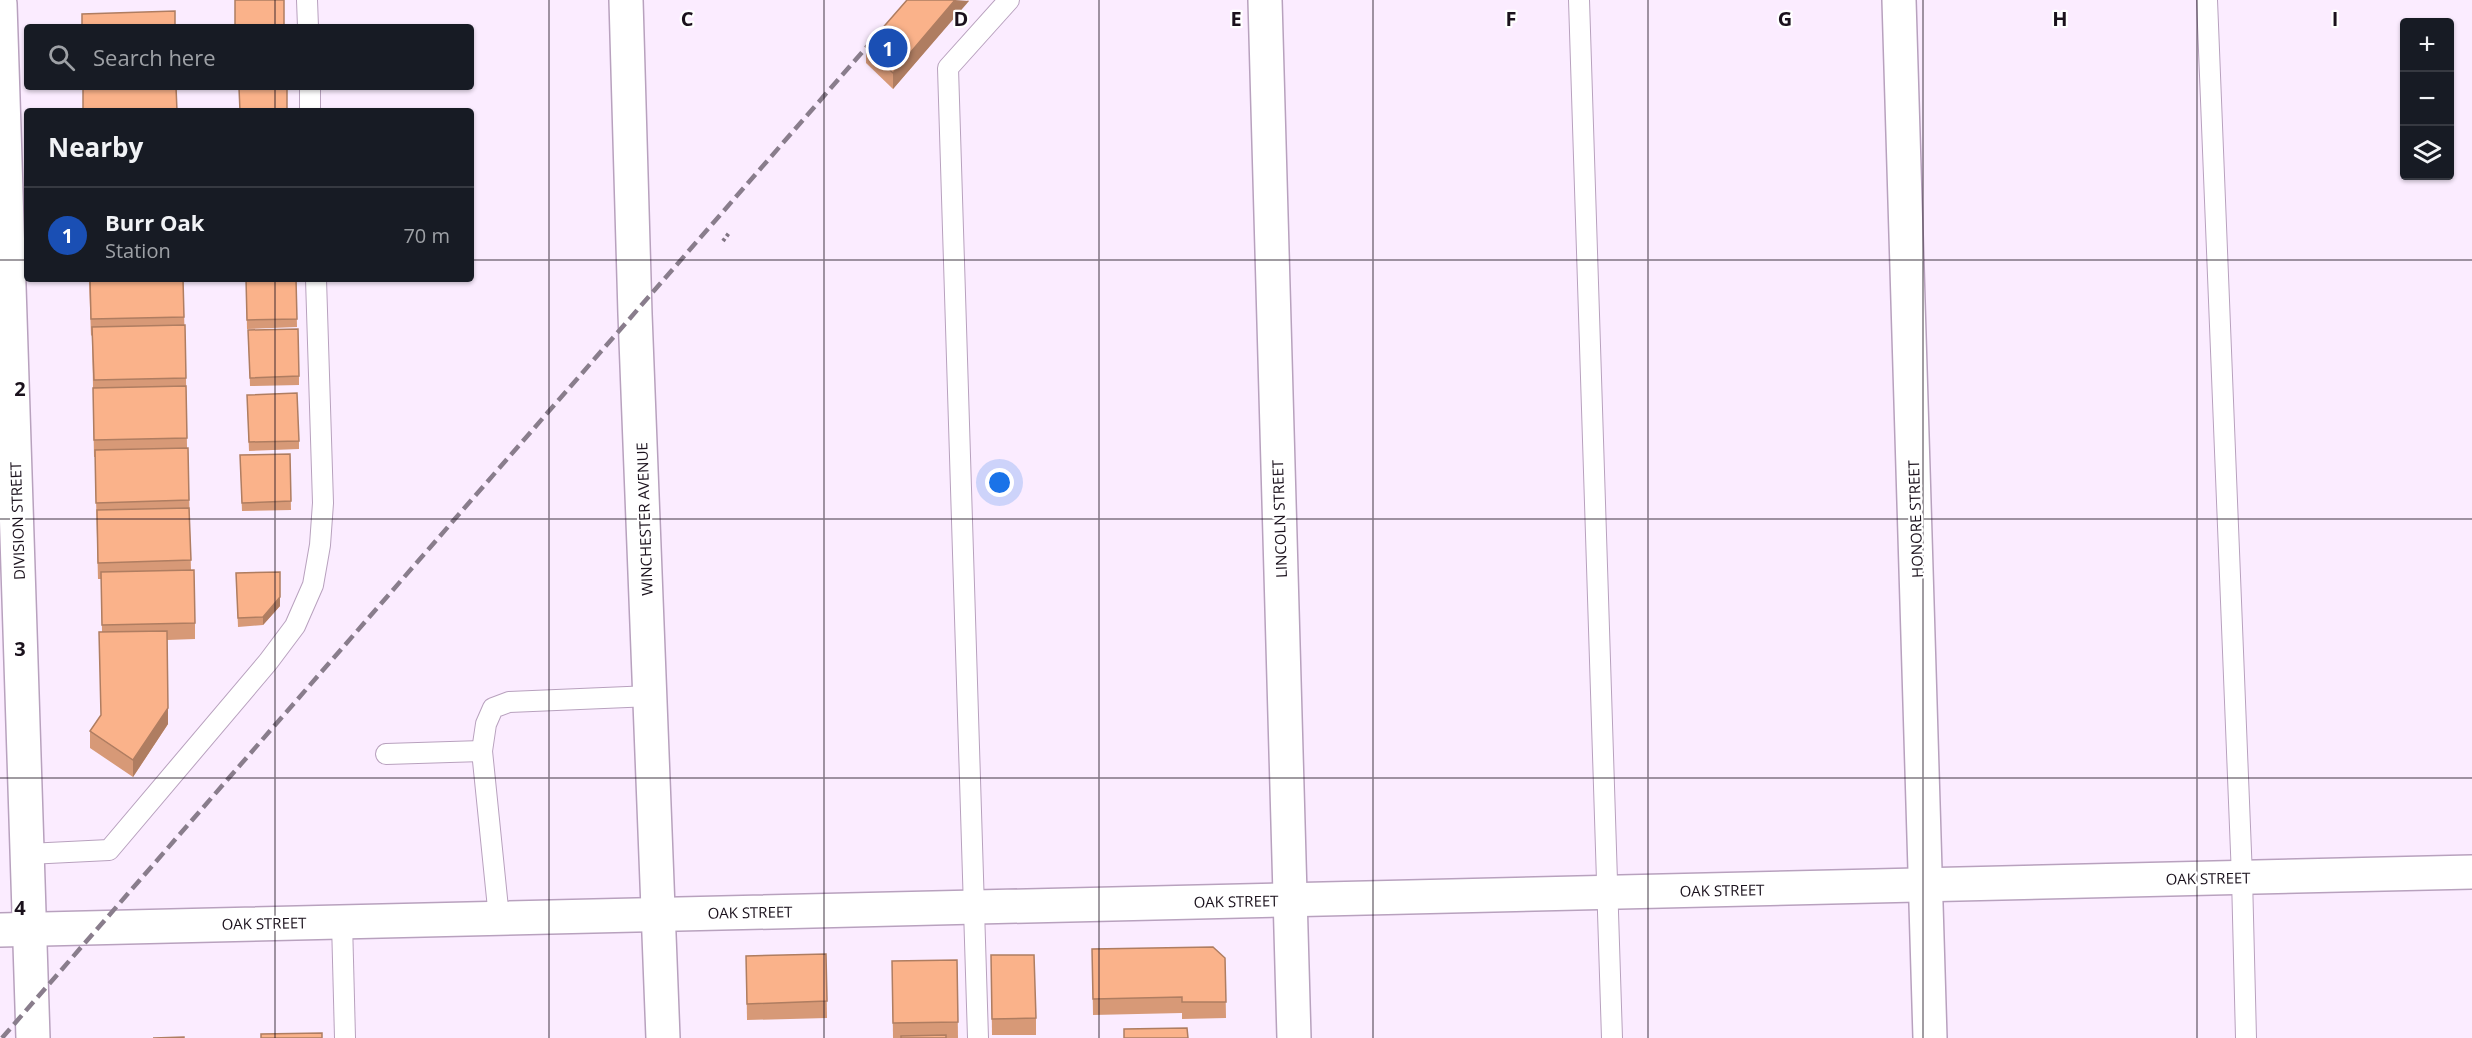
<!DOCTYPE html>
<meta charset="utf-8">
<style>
:root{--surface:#171b24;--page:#20242c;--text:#f1f3f6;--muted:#9ea1a6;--line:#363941;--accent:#c2a494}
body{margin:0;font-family:"Open Sans",sans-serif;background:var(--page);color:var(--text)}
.controls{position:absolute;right:18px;top:18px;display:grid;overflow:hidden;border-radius:6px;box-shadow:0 2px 4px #0004}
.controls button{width:54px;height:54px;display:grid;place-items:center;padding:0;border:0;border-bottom:2px solid var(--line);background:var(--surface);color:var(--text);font:30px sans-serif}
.you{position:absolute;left:1000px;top:483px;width:21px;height:21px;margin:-15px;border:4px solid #fff;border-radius:50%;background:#1a73e8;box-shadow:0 0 0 9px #1a73e833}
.badge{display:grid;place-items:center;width:39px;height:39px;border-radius:50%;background:var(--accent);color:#fff;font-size:20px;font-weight:700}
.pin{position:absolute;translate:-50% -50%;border:3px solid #fff;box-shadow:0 2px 6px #0006}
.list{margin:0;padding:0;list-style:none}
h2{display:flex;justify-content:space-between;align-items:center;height:78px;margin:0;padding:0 24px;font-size:26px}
h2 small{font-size:20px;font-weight:400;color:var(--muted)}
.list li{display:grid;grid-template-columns:39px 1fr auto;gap:18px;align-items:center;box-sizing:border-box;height:96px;padding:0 24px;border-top:2px solid var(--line)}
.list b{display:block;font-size:22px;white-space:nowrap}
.list p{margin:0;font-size:20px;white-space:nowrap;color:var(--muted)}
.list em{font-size:20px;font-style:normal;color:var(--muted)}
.icon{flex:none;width:33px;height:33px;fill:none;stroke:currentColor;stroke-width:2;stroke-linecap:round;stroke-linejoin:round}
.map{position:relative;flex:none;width:2472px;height:1038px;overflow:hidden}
.search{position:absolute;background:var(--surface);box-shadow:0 2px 4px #0004;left:24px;top:24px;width:450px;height:66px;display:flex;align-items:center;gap:15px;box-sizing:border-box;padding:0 21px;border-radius:6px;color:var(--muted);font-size:22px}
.panel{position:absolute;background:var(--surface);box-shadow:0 2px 4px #0004;left:24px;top:108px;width:450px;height:174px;border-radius:6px}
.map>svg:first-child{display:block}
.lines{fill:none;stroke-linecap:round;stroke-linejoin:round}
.service-casing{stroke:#b8a1be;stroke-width:22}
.minor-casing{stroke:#b8a1be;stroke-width:36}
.path{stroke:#817584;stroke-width:4;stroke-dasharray:3 3;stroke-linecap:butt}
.service{stroke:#fff;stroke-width:20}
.minor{stroke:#fff;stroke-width:33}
.rail{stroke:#897d8c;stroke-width:4.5;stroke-dasharray:12 6;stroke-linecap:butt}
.wall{fill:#d79977}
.shaded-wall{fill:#af7d61}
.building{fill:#fab28a;stroke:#af7d61;stroke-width:1.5}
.grid{fill:none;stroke:#1a111c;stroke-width:1.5;stroke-opacity:0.55}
.labels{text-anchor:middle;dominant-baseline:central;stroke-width:4.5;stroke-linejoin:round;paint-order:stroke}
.street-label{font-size:15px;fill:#1a111c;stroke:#fff}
.grid-label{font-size:20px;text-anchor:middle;font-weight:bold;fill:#1a111c;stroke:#fff;stroke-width:4.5;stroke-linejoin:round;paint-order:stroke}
</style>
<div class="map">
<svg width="2472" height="1038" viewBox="0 0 2472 1038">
<rect width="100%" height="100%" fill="#fbecff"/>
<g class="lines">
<!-- service casing -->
<g class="service-casing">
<g id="service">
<polyline points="307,0 308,27"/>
<polyline points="1579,0 1612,1038"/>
<polyline points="2207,0 2242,877 2246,1038"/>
<polyline points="310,87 310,111"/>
<polyline points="386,754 482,751"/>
<polyline points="28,854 109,850 268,662 295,626 313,585 320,545 323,503 316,279"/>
<polyline points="499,918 482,751 486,724 493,708 509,702 651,696"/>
<polyline points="342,922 345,1038"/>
<polyline points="978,1038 948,68 1009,0"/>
</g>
</g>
<!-- minor casing -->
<g class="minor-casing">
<g id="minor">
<polyline points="626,0 635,314 663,1038"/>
<polyline points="1265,0 1294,1038"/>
<polyline points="1899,0 1930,1038"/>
<polyline points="0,4 33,1038"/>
<polyline points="0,930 2472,872"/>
</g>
</g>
<!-- path -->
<polyline class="path" points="723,241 729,233"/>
<!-- service -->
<use href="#service" class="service"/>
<!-- minor -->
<use href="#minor" class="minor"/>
<!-- rail -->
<polyline class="rail" points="2,1038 878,34"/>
</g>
<!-- wall -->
<g class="wall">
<polygon points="969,0 893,89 866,63 866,47"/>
<polygon points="89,279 183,279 186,378 187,448 188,448 191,570 195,623 195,639 167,640 168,724 133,777 90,748 90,731 101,716 102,632 101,579 98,579 95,457 94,457 93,405 93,388 92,335 91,336"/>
<polygon points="246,279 296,279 297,327 247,329"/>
<polygon points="248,330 299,376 299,385 250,386"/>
<polygon points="247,395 299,441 299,449 249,451"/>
<polygon points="290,454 291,510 242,511 240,455"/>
<polygon points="236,573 280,606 263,625 238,627"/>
<polygon points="1092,949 1225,958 1226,1018 1182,1019 1182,1013 1093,1015"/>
<polygon points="826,954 827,1018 747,1020 746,956"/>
<polygon points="991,955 1036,1018 1036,1035 992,1035"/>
<polygon points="957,960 958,1038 893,1038 892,961"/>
</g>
<!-- shaded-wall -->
<g class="shaded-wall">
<polygon points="955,0 969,1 893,89 893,73"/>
<polygon points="280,597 280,606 263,625 263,617"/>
<polygon points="168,708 168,724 133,777 133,760"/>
</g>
<!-- building -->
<g class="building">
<rect x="235" y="0" width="49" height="27"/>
<polygon points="907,0 955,0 893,73 866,47"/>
<polygon points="175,11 175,27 82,27 82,14"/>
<polygon points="83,87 176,87 177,111 83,111"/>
<polygon points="287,87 287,111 240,111 239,88"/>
<polygon points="90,279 183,279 184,317 91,319"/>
<polygon points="246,279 296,279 297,319 247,320"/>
<polygon points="185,325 186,378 94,380 92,327"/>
<polygon points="298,329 299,376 250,378 248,330"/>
<polygon points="186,386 187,438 94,440 93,388"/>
<polygon points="297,393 299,441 249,442 247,395"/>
<polygon points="188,448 189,500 96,503 95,450"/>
<polygon points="290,454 291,501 242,503 240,455"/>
<polygon points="189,508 191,560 98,563 97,510"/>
<polygon points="194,570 195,623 102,625 101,572"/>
<polygon points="280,572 280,597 263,617 238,618 236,573"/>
<polygon points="167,631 168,708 133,760 90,731 101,715 99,632"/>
<polygon points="1213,947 1225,958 1226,1002 1182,1002 1182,997 1093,999 1092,949"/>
<polygon points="826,954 827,1001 747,1004 746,956"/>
<polygon points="991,955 1034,955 1036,1018 992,1019"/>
<polygon points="957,960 958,1022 893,1023 892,961"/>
<polygon points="1187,1028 1188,1038 1124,1038 1124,1029"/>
<polygon points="322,1033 322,1038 261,1038 261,1034"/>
<polygon points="946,1035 946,1038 901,1038 901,1036"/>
<polygon points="184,1037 184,1038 153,1038"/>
</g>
<!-- grid -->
<path class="grid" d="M275,0V27M549,0V1038M824,0V1038M1099,0V1038M1373,0V1038M1648,0V1038M1923,0V1038M2197,0V1038M275,87V111M0,260H27M471,260H2472M275,279V1038M0,519H2472M0,778H2472"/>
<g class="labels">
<!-- street labels -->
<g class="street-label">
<text transform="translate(644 519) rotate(-92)">WINCHESTER AVENUE</text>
<text transform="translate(1279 519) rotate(-92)">LINCOLN STREET</text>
<text transform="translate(1915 519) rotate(-92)">HONORE STREET</text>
<text transform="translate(17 521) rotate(-92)">DIVISION STREET</text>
<text transform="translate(2208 878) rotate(-1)">OAK STREET</text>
<text transform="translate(1722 890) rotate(-1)">OAK STREET</text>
<text transform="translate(1236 901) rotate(-1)">OAK STREET</text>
<text transform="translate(750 912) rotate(-1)">OAK STREET</text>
<text transform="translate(264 923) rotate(-1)">OAK STREET</text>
</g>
</g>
<g class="grid-label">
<text x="687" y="26">C</text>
<text x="961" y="26">D</text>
<text x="1236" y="26">E</text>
<text x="1511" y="26">F</text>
<text x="1785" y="26">G</text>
<text x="2060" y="26">H</text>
<text x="2335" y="26">I</text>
<text x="20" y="396">2</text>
<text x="20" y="656">3</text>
<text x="20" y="915">4</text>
</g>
</svg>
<div class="controls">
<button>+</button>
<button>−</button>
<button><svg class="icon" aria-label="layers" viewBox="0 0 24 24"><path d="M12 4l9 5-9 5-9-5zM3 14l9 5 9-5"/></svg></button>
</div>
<div class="you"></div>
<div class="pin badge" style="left:888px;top:48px;background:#1a4fb4">1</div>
<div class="search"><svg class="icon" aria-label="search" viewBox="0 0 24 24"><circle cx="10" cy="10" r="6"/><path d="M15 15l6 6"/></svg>Search here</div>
<section class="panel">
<h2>Nearby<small></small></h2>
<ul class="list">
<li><span class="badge" style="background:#1a4fb4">1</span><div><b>Burr Oak</b><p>Station</p></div><em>70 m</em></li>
</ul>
</section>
</div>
